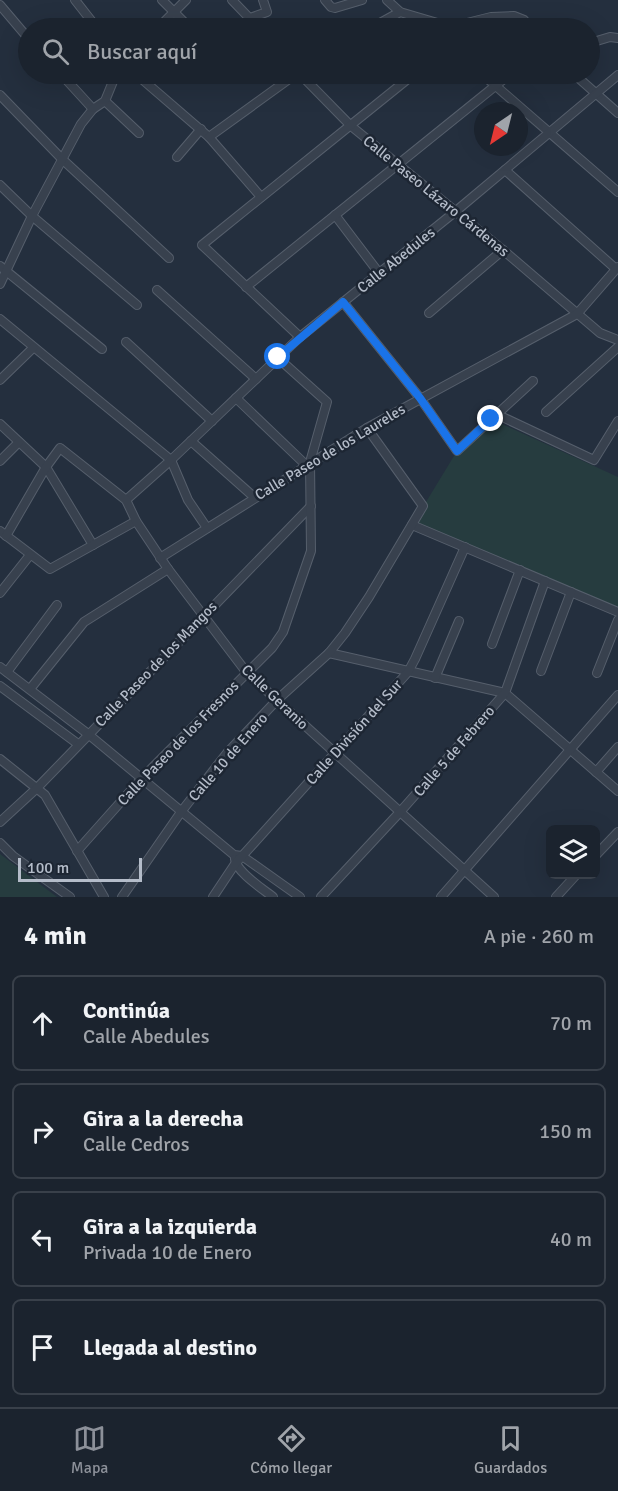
<!DOCTYPE html>
<html lang="es">
<meta charset="utf-8">
<style>
:root{--surface:#1b232e;--page:#282f3a;--text:#f1f3f6;--muted:#a0a4aa;--line:#39404a;--accent:#8c9099}
body{margin:0;font-family:Signika,sans-serif;background:var(--page);color:var(--text)}
.controls{position:absolute;right:18px;bottom:18px;display:grid;overflow:hidden;border-radius:9px;box-shadow:0 6px 24px #0002}
.controls button{width:54px;height:54px;display:grid;place-items:center;padding:0;border:0;border-bottom:2px solid var(--line);background:var(--surface);color:var(--text);font:30px sans-serif}
.compass{position:absolute;left:474px;top:102px;width:54px;height:54px;border-radius:50%;background:var(--surface);box-shadow:0 6px 24px #0002;rotate:215deg}
.scale{position:absolute;left:18px;bottom:15px;width:124px;box-sizing:border-box;padding-left:6px;border:3px solid #b4bcc9;border-top:0;font-size:16px;line-height:21px;white-space:nowrap;color:#b4bcc9;-webkit-text-stroke:4px #1d2633;paint-order:stroke}
.stop{position:absolute;width:18px;height:18px;margin:-14px;border:4px solid #1a73e8;border-radius:50%;background:#fff}
.stop.end{background:#1a73e8;border-color:#fff;box-shadow:0 2px 6px #0008}
.list{margin:0;padding:0;list-style:none}
h2{display:flex;justify-content:space-between;align-items:center;height:78px;margin:0;padding:0 24px;font-size:26px}
h2 small{font-size:20px;font-weight:400;color:var(--muted)}
.list li{display:grid;grid-template-columns:39px 1fr auto;gap:18px;align-items:center;box-sizing:border-box;height:96px;margin:0 12px 12px;padding:0 12px;border:2px solid var(--line);border-radius:9px}
.list b{display:block;font-size:22px;white-space:nowrap}
.list p{margin:0;font-size:20px;white-space:nowrap;color:var(--muted)}
.list em{font-size:20px;font-style:normal;color:var(--muted)}
.icon{flex:none;width:33px;height:33px;fill:none;stroke:currentColor;stroke-width:2;stroke-linecap:round;stroke-linejoin:round}
.map{position:relative;flex:none;width:618px;height:897px;overflow:hidden}
.search{position:absolute;background:var(--surface);box-shadow:0 6px 24px #0002;left:18px;right:18px;top:18px;height:66px;display:flex;align-items:center;gap:15px;box-sizing:border-box;padding:0 21px;border-radius:33px;color:var(--muted);font-size:22px}
.sheet{height:510px;background:var(--surface)}
nav{display:flex;justify-content:space-around;align-items:center;box-sizing:border-box;height:84px;border-top:2px solid var(--line);background:var(--surface);font-size:16px;color:var(--muted)}
nav a{display:grid;justify-items:center;gap:3px}
nav .on{color:var(--accent)}
.map>svg:first-child{display:block}
.green{fill:#263c3f}
.lines{fill:none;stroke-linecap:round;stroke-linejoin:round}
.minor-casing{stroke:#565f6c;stroke-width:10}
.minor{stroke:#38414e;stroke-width:8}
.route{stroke:#1a73e8;stroke-width:8}
.labels{text-anchor:middle;dominant-baseline:central;stroke-width:5;stroke-linejoin:round;paint-order:stroke}
.street-label{font-size:15px;fill:#b4bcc9;stroke:#1d2633}
</style>
<div class="map">
<svg width="618" height="897" viewBox="0 0 618 897">
<rect width="100%" height="100%" fill="#242f3e"/>
<!-- green -->
<g class="green">
<polygon points="491,419 618,477 618,612 412,525 457,451"/>
<polygon points="0,854 57,897 0,897"/>
</g>
<g class="lines">
<!-- minor casing -->
<g class="minor-casing">
<g id="minor">
<polyline points="75,0 97,28"/>
<polyline points="162,0 190,28"/>
<polyline points="232,0 259,28"/>
<polyline points="325,0 331,7 335,8 362,0"/>
<polyline points="387,0 400,12 451,27 491,17 514,16 524,20 531,28"/>
<polyline points="0,5 28,38"/>
<polyline points="250,18 267,12 263,0"/>
<polyline points="158,28 186,0"/>
<polyline points="371,28 400,12"/>
<polyline points="590,43 610,37 618,38"/>
<polyline points="590,55 592,54"/>
<polyline points="61,74 93,109"/>
<polyline points="136,74 209,137 261,197"/>
<polyline points="300,74 351,126 503,250 600,333 618,340"/>
<polyline points="482,74 618,192"/>
<polyline points="574,74 618,113"/>
<polyline points="0,95 62,159 169,258"/>
<polyline points="105,101 139,133"/>
<polyline points="209,137 296,74"/>
<polyline points="177,157 201,129"/>
<polyline points="505,170 616,269"/>
<polyline points="0,185 32,216 137,305"/>
<polyline points="335,215 379,273"/>
<polyline points="0,266 102,349"/>
<polyline points="0,284 32,216 81,124 93,109 105,101 116,74"/>
<polyline points="246,287 510,74"/>
<polyline points="157,290 256,379"/>
<polyline points="343,302 420,398 457,451 533,381"/>
<polyline points="429,313 503,250"/>
<polyline points="0,319 171,460 188,500 207,528"/>
<polyline points="300,337 202,245 414,74"/>
<polyline points="126,342 212,421"/>
<polyline points="0,380 33,348"/>
<polyline points="236,398 306,465"/>
<polyline points="546,412 618,347"/>
<polyline points="496,414 594,460 618,421"/>
<polyline points="0,424 46,467 93,545"/>
<polyline points="191,441 254,497"/>
<polyline points="0,461 19,442"/>
<polyline points="126,500 171,460 300,337 456,211 618,75"/>
<polyline points="412,525 618,612"/>
<polyline points="0,531 50,569 136,521"/>
<polyline points="6,536 46,467 60,448 126,500 136,521 168,569 247,673 494,897"/>
<polyline points="160,558 367,428 577,314 618,267"/>
<polyline points="0,593 30,555"/>
<polyline points="492,644 520,570"/>
<polyline points="329,653 505,693 618,791"/>
<polyline points="0,667 88,734 234,855 242,856 300,897"/>
<polyline points="541,671 571,592"/>
<polyline points="7,672 57,605"/>
<polyline points="597,673 618,620"/>
<polyline points="435,678 459,621"/>
<polyline points="0,686 78,744"/>
<polyline points="30,689 84,622 168,569"/>
<polyline points="0,759 45,795 104,897"/>
<polyline points="596,772 618,747"/>
<polyline points="0,822 37,788 311,506"/>
<polyline points="0,843 13,856 70,897"/>
<polyline points="77,851 142,778 272,648 283,632 311,551 310,462 327,402 278,358"/>
<polyline points="596,855 618,832"/>
<path d="M235,859C236,872 263,889 273,897"/>
<polyline points="122,897 181,812 227,753 277,700 329,653 345,633 369,597 423,506 367,428"/>
<polyline points="213,897 235,864 408,672 415,659 465,547"/>
<polyline points="321,897 400,812 505,693 545,581"/>
<polyline points="441,897 618,695"/>
<polyline points="556,897 577,874"/>
</g>
</g>
<!-- minor -->
<use href="#minor" class="minor"/>
</g>
<g class="lines">
<!-- route -->
<polyline class="route" points="278,357 343,302 420,398 457,451 491,419"/>
</g>
<g class="labels">
<!-- street labels -->
<g class="street-label">
<text transform="translate(436 196) rotate(39)">Calle Paseo Lázaro Cárdenas</text>
<text transform="translate(396 260) rotate(-39)">Calle Abedules</text>
<text transform="translate(330 452) rotate(-31)">Calle Paseo de los Laureles</text>
<text transform="translate(156 664) rotate(-46)">Calle Paseo de los Mangos</text>
<text transform="translate(275 697) rotate(44)">Calle Geranio</text>
<text transform="translate(354 732) rotate(-48)">Calle División del Sur</text>
<text transform="translate(178 743) rotate(-46)">Calle Paseo de los Fresnos</text>
<text transform="translate(454 751) rotate(-49)">Calle 5 de Febrero</text>
<text transform="translate(228 757) rotate(-49)">Calle 10 de Enero</text>
</g>
</g>
</svg>
<div class="controls">
<button><svg class="icon" aria-label="layers" viewBox="0 0 24 24"><path d="M12 4l9 5-9 5-9-5zM3 14l9 5 9-5"/></svg></button>
</div>
<svg class="compass" viewBox="-18 -18 36 36"><path d="M0-13l5 13h-10z" fill="#e53935"/><path d="M0 13l5-13h-10z" fill="#a0a4aa"/></svg>
<div class="scale">100 m</div>
<div class="stop" style="left:278px;top:357px"></div>
<div class="stop end" style="left:491px;top:419px"></div>
<div class="search"><svg class="icon" aria-label="search" viewBox="0 0 24 24"><circle cx="10" cy="10" r="6"/><path d="M15 15l6 6"/></svg>Buscar aquí</div>
</div>
<section class="sheet">
<h2>4 min<small>A pie · 260 m</small></h2>
<ul class="list">
<li><svg class="icon" aria-label="ahead" viewBox="0 0 24 24"><path d="M12 20V5M6 11l6-6 6 6"/></svg><div><b>Continúa</b><p>Calle Abedules</p></div><em>70 m</em></li>
<li><svg class="icon" aria-label="right" viewBox="0 0 24 24"><path d="M7 20v-9h11M14 6l5 5-5 5"/></svg><div><b>Gira a la derecha</b><p>Calle Cedros</p></div><em>150 m</em></li>
<li><svg class="icon" aria-label="left" viewBox="0 0 24 24"><path d="M17 20v-9H6M10 6l-5 5 5 5"/></svg><div><b>Gira a la izquierda</b><p>Privada 10 de Enero</p></div><em>40 m</em></li>
<li><svg class="icon" aria-label="arrive" viewBox="0 0 24 24"><path d="M6 21V4h12l-3 4 3 4H6"/></svg><div><b>Llegada al destino</b></div></li>
</ul>
</section>
<nav>
<a class="on"><svg class="icon" aria-label="map" viewBox="0 0 24 24"><path d="M3 6l6-2 6 2 6-2v14l-6 2-6-2-6 2zM9 4v14M15 6v14"/></svg>Mapa</a>
<a><svg class="icon" aria-label="directions" viewBox="0 0 24 24"><path d="M12 3l9 9-9 9-9-9zM9 14v-3h6M13 9l2 2-2 2"/></svg>Cómo llegar</a>
<a><svg class="icon" aria-label="saved" viewBox="0 0 24 24"><path d="M7 4h10v16l-5-4-5 4z"/></svg>Guardados</a>
</nav>
